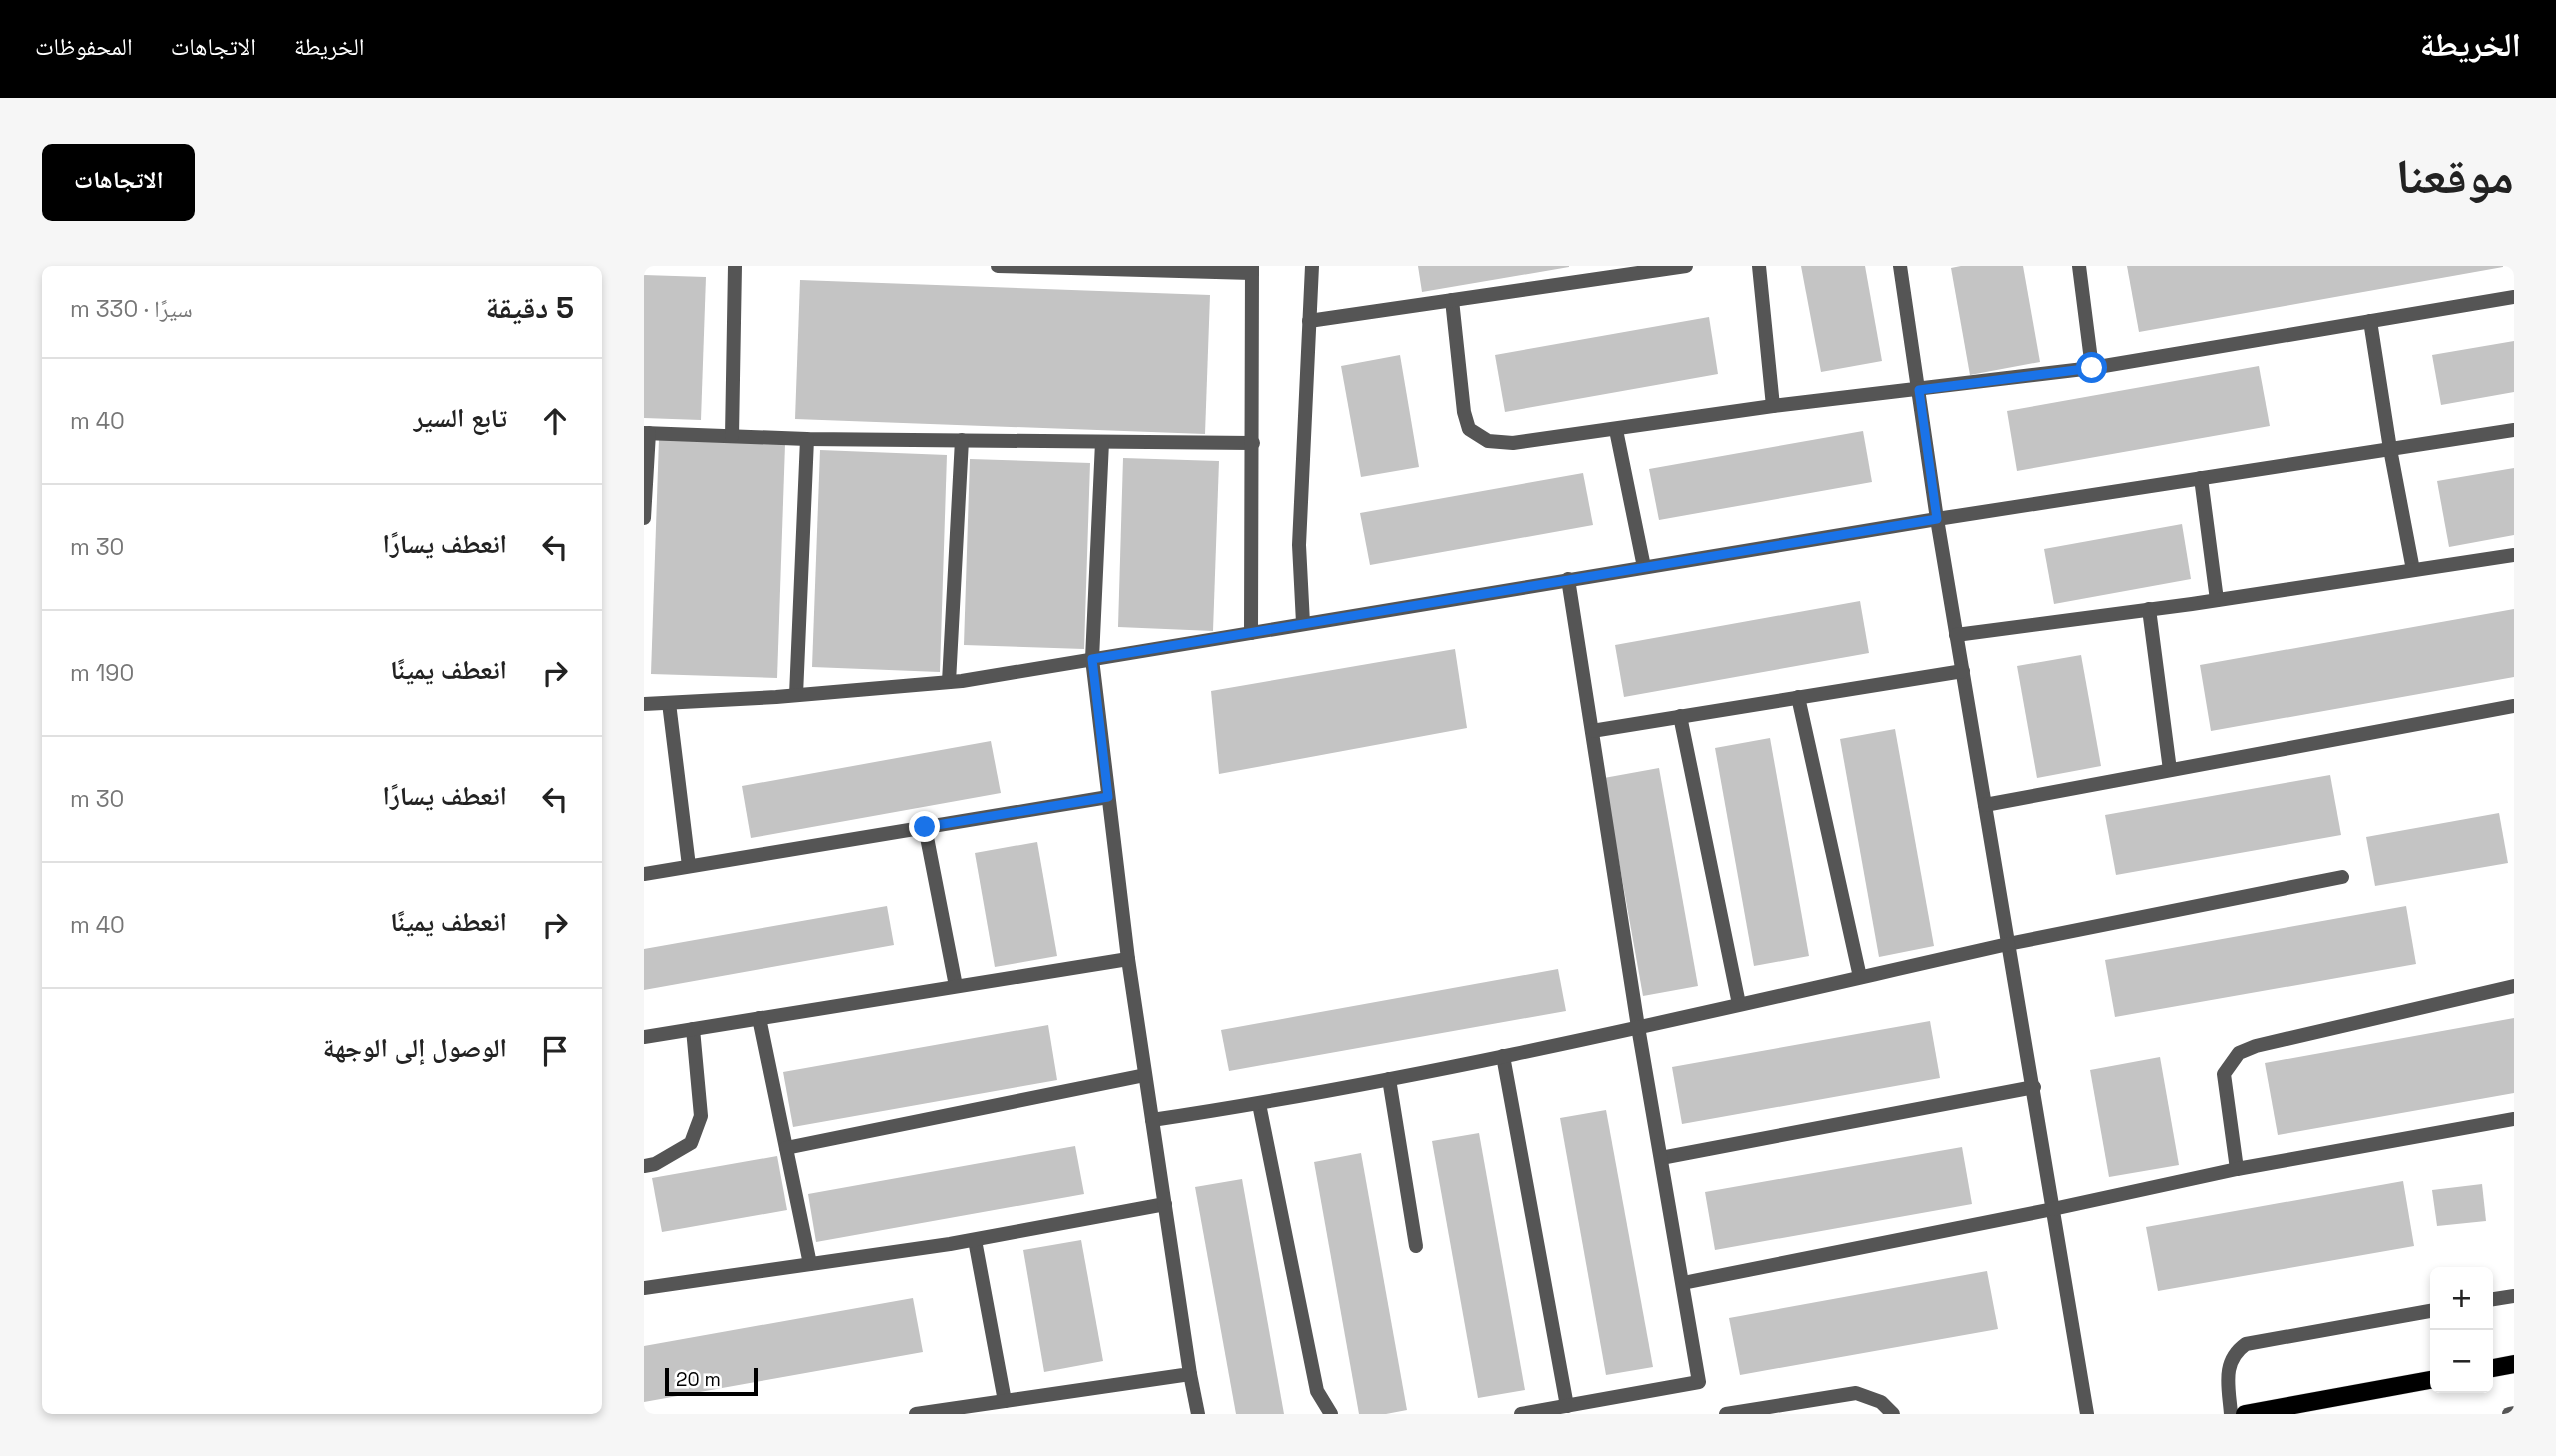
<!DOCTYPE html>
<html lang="ar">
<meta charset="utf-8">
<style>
:root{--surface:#fff;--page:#f6f6f6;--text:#222;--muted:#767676;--line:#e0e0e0;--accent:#000}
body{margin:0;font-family:"Space Grotesk","Noto Naskh Arabic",sans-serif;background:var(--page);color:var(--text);direction:rtl}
.controls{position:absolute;right:21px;bottom:21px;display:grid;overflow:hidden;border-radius:10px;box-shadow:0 4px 10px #0003}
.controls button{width:63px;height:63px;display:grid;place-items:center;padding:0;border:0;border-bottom:2px solid var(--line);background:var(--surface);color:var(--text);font:35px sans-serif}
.scale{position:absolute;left:21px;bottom:18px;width:93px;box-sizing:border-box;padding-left:7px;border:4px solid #000;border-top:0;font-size:19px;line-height:24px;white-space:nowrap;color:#000;-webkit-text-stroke:5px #fff;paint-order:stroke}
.stop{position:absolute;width:21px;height:21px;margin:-16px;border:5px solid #1a73e8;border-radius:50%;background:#fff}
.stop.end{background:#1a73e8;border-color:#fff;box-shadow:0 2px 7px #0008}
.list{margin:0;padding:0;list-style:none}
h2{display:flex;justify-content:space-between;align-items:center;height:91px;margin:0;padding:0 28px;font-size:30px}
h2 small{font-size:23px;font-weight:400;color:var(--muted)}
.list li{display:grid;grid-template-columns:46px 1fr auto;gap:21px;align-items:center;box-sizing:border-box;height:126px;padding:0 28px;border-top:2px solid var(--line)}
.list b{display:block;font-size:26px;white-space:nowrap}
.list em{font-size:23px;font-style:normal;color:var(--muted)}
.icon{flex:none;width:38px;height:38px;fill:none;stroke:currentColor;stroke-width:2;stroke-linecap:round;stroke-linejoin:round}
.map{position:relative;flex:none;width:1870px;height:1148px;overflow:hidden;direction:ltr;border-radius:10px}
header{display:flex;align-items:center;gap:42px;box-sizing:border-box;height:98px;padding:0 35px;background:var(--accent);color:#fff}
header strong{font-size:33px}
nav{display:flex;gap:38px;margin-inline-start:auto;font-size:24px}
.intro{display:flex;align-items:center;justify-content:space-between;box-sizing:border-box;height:168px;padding:0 42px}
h1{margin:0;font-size:49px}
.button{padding:18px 32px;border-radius:10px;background:var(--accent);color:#fff;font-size:24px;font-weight:700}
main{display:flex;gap:42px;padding:0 42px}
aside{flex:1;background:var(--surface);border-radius:10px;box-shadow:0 4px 10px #0003}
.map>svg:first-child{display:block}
.building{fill:#c4c4c4}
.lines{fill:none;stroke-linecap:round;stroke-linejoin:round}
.primary-casing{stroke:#dbdbdb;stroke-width:19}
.service{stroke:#555;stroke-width:14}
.minor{stroke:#555;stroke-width:14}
.primary{stroke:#000;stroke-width:18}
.route{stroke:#1a73e8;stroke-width:9}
</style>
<header>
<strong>الخريطة</strong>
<nav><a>الخريطة</a><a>الاتجاهات</a><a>المحفوظات</a></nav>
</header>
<div class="intro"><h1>موقعنا</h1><a class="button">الاتجاهات</a></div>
<main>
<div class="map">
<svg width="1870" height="1148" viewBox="0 0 1870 1148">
<rect width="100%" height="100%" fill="#fff"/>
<!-- building -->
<g class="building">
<polygon points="774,0 925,0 925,1 778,26"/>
<polygon points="1157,0 1221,0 1238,95 1177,106"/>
<polygon points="1317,0 1379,0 1396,96 1326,109 1307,2"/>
<polygon points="1483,0 1859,0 1859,1 1495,66"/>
<polygon points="0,9 62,11 57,154 0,152"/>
<polygon points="156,14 566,29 561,168 151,153"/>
<polygon points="1065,51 1074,108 861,146 851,89"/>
<polygon points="1870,75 1870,126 1797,139 1788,89"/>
<polygon points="756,89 775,201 717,211 697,100"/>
<polygon points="1615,100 1626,160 1373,205 1363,145"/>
<polygon points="1219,165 1228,216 1015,254 1005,203"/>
<polygon points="15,173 141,178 133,412 7,408"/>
<polygon points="176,184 303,189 296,406 168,401"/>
<polygon points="479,192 575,195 569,365 474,361"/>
<polygon points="326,193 446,197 440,383 320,379"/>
<polygon points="1870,202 1870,269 1805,281 1793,215"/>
<polygon points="939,207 949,259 726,299 716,247"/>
<polygon points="1538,258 1547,313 1410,338 1400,283"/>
<polygon points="1216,335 1225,387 980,431 971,379"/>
<polygon points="1870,343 1870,411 1567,465 1556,399"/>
<polygon points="811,383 823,462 575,508 567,425"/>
<polygon points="1437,389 1457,500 1393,512 1373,400"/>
<polygon points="1251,463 1290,680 1235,691 1196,473"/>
<polygon points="1126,472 1165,690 1110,700 1071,482"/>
<polygon points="347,475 357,527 107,572 98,520"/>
<polygon points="1015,502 1054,720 999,730 960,512"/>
<polygon points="1686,509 1697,569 1472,609 1461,549"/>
<polygon points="1855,547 1864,597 1731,620 1722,571"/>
<polygon points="393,576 413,690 351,701 331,587"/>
<polygon points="243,640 250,679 0,724 0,683"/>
<polygon points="1762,640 1772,698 1471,751 1461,694"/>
<polygon points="914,703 922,745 585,805 577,764"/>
<polygon points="1870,752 1870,827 1634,869 1621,797"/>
<polygon points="1286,755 1296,812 1038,858 1028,801"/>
<polygon points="404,759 413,814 149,861 139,806"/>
<polygon points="1516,791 1535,899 1465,911 1446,804"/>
<polygon points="962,844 1009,1101 962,1109 916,852"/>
<polygon points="835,867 881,1124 834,1132 788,875"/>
<polygon points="431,880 440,928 172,976 164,928"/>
<polygon points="1318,881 1328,938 1071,984 1061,926"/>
<polygon points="717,887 763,1144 742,1148 715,1148 670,896"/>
<polygon points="133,890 143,944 18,966 8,912"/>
<polygon points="598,913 640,1148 592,1148 551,921"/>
<polygon points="1759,915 1770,980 1514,1025 1502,961"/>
<polygon points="1838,918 1842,955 1793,960 1788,924"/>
<polygon points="437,974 459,1095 400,1106 379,984"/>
<polygon points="1343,1005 1354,1063 1096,1109 1085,1052"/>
<polygon points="269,1032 279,1086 0,1136 0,1080"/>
</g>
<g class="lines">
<!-- primary casing -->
<g class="primary-casing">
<g id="primary">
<polyline points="1844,1103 1870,1098"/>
<polyline points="1601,1148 1791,1113"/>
</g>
</g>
<!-- service -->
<g class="service">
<polyline points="25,437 45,600"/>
<polyline points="281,561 312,720"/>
<polyline points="0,608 464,531"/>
<polyline points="1364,678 1698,611"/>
<polyline points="115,752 166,998"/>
<polyline points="859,790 923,1140"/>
<polyline points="745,813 772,980"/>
<polyline points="615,838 673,1125 687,1148"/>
<polyline points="142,882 501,809"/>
<polyline points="1017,892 1390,821"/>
<polyline points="0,900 11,898 47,877 57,850 49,763"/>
<polyline points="331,974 361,1135"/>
<polyline points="1039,1017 1409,943"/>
<polyline points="0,1022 306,978 521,938"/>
<polyline points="1844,1034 1870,1030"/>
<polyline points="877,1148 1055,1116 994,761"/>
<polyline points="1082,1148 1212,1127 1237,1136 1249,1148"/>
<path d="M1587,1148C1585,1121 1577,1096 1602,1078L1791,1044"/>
<polyline points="1865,1148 1870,1147"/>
</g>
<!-- minor -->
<g class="minor">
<polyline points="354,0 608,7"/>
<polyline points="1115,0 1129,140"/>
<polyline points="1256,0 1293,253 1443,1148"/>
<polyline points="1435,0 1448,102"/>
<polyline points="808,34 820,146 825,163 844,175 869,177 1129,140 1448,102 1870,31"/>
<polyline points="665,55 1042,0"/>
<polyline points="1726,55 1746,183 1769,304"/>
<polyline points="972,164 1000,301"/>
<polyline points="0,167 163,173 609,177"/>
<polyline points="88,170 91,0"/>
<polyline points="1557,212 1573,334"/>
<polyline points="0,252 5,167"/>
<polyline points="924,313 994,761"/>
<polyline points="1505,343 1526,504"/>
<polyline points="659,357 655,279 668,0"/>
<polyline points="607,367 608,0"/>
<polyline points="1312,369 1548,338 1870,289"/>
<polyline points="305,416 318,174"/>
<polyline points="152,429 163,173"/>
<polyline points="1154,431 1216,711"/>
<polyline points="0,438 132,431 318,415 1293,253 1870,164"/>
<polyline points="1036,450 1095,738"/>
<polyline points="948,465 1319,405"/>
<polyline points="1341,539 1870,440"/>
<polyline points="0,771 484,693"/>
<path d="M508,854C796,811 1080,742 1364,678"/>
<polyline points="1593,903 1580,808 1595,787 1612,780 1870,720"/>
<polyline points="1409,943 1593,903 1870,853"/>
<polyline points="546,1108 554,1148"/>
<polyline points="272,1148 546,1108 484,693 448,393 458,176"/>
</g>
<!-- primary -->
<use href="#primary" class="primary"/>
</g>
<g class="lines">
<!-- route -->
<polyline class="route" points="281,561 464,531 448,393 1293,253 1275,124 1448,102"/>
</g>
</svg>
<div class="controls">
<button>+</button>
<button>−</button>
</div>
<div class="scale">20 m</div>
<div class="stop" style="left:1448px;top:102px"></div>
<div class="stop end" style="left:281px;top:561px"></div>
</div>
<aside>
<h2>5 دقيقة<small>سيرًا · 330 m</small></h2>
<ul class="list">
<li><svg class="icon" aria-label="ahead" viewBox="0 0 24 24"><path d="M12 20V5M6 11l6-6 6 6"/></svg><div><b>تابع السير</b></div><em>40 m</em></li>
<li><svg class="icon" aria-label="left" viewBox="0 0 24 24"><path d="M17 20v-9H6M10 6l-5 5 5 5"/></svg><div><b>انعطف يسارًا</b></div><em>30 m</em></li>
<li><svg class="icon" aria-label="right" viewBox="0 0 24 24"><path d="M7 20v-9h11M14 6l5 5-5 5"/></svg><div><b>انعطف يمينًا</b></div><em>190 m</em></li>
<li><svg class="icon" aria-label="left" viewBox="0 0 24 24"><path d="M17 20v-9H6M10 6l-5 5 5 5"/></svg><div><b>انعطف يسارًا</b></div><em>30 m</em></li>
<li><svg class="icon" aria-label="right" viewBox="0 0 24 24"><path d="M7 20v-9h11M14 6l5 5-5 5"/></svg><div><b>انعطف يمينًا</b></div><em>40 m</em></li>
<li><svg class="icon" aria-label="arrive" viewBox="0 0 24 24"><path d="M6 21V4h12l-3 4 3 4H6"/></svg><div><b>الوصول إلى الوجهة</b></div></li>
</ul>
</aside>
</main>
